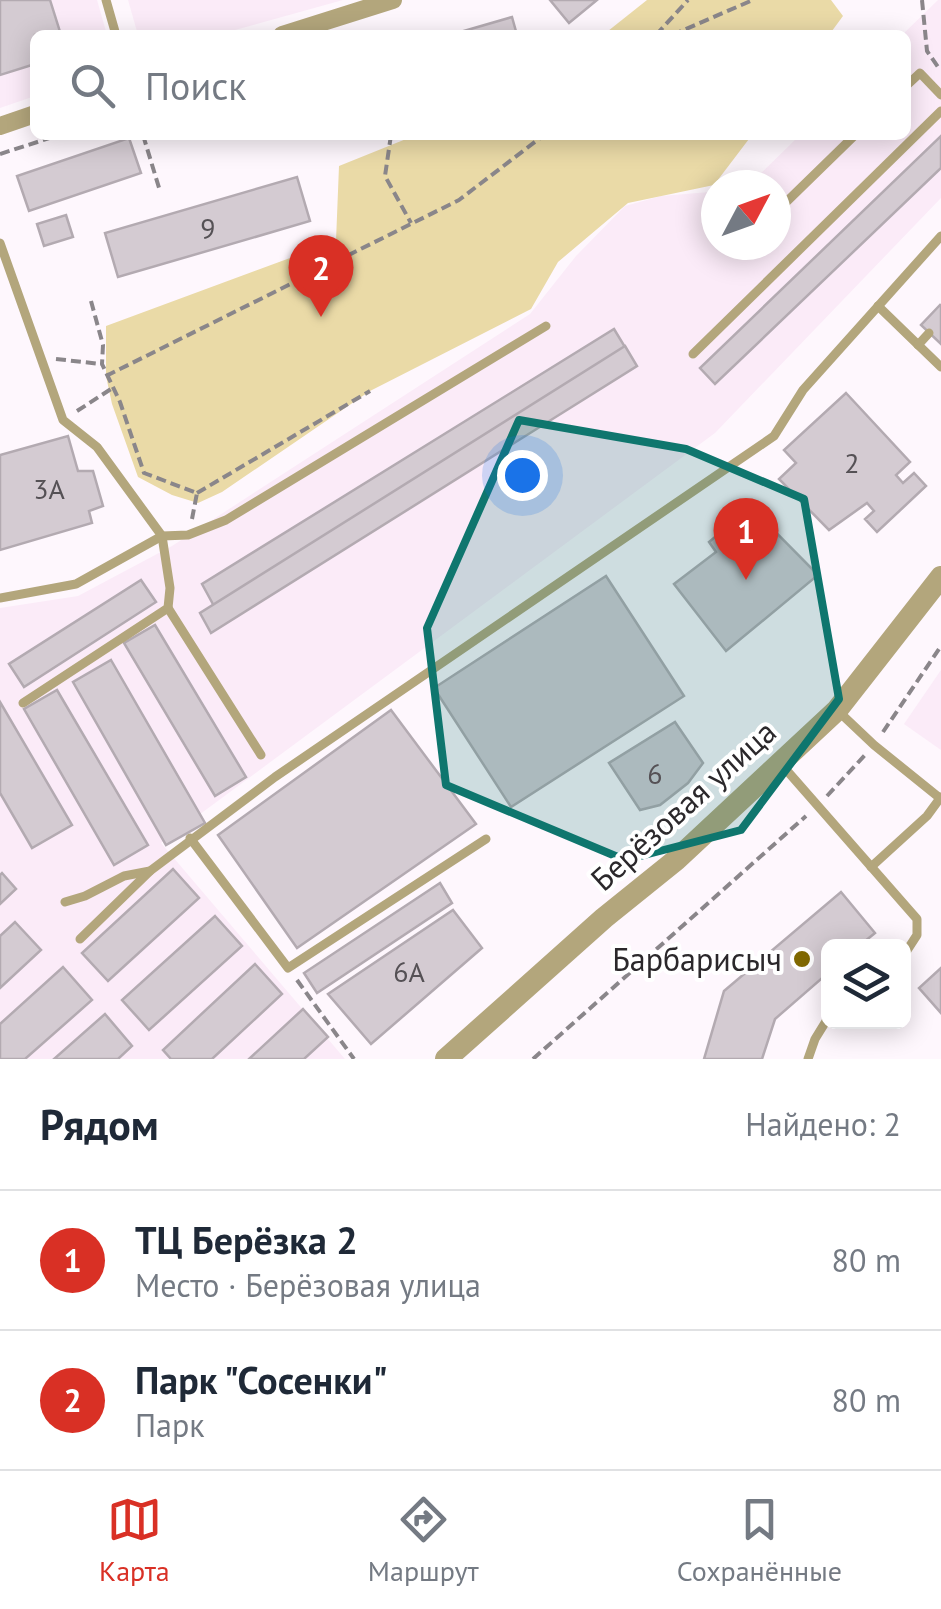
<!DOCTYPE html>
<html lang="ru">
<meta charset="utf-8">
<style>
:root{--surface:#fff;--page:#f6f6f7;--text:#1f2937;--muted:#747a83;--line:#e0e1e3;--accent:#d93025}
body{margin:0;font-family:"PT Sans",sans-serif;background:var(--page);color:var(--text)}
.controls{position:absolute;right:30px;bottom:30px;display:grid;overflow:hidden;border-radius:15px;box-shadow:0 5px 25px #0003}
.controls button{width:90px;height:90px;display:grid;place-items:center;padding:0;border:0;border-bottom:2px solid var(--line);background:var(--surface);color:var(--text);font:50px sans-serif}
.compass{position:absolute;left:701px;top:170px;width:90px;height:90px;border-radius:50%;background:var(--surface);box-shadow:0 5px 25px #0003;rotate:49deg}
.you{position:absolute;left:522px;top:475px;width:35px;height:35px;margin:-25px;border:8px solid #fff;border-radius:50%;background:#1a73e8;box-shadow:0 0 0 15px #1a73e833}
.badge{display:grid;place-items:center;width:65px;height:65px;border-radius:50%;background:var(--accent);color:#fff;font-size:32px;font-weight:700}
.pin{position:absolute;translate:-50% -82px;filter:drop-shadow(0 2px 5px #0008)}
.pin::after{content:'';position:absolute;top:52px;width:35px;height:30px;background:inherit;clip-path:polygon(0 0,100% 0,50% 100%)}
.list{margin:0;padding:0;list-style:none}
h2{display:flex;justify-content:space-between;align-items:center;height:130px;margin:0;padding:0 40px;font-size:42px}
h2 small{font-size:32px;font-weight:400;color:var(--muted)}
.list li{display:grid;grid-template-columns:65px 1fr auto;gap:30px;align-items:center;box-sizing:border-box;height:140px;padding:0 40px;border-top:2px solid var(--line)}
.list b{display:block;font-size:38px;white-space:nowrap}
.list p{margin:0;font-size:32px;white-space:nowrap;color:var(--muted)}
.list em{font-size:32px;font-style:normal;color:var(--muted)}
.icon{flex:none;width:55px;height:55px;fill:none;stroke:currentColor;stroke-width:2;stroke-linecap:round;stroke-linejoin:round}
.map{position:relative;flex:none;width:941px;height:1059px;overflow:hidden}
.search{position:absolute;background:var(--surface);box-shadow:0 5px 25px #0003;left:30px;right:30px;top:30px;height:110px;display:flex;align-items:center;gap:25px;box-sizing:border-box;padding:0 35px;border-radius:15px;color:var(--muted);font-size:38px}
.sheet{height:410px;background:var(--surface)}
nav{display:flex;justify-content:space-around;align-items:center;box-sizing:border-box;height:140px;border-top:2px solid var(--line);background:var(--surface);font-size:28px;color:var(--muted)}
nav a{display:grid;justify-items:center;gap:5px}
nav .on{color:var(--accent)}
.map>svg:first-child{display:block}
.built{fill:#fbebf8}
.green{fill:#eadaa7}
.building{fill:#d4cbd2;stroke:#b3aab1;stroke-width:2.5}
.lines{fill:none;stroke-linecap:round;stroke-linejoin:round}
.path{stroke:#8a868a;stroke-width:4;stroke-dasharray:10 5;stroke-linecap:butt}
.service{stroke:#b3a67c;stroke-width:9}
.minor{stroke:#b3a67c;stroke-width:18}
.tertiary{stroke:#b3a67c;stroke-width:22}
.marked{fill:#0f766e;fill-opacity:0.2;stroke:#0f766e;stroke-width:8;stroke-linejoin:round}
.poi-dot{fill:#806800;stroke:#fff;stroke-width:4}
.labels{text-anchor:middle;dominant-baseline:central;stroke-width:8;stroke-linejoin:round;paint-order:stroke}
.number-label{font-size:28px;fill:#555155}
.street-label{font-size:32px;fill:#2b282b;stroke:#fff}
.poi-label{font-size:32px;fill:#2b282b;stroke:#fff;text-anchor:end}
</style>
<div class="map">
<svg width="941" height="1059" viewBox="0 0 941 1059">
<rect width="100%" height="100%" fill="#fef7fd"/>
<!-- built -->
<g class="built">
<polygon points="0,0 97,0 107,35 35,35 35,96 0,108"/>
<polygon points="128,0 343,0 217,35 138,35"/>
<polygon points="938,0 941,0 941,198 715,433 161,843 345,1059 0,1059 0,608 78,596 172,546 530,314 576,256 625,206 661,196 710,192 716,194 716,245 776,245 776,185 749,185 800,135 906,135 906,35 902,35"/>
<polygon points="941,670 941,750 904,724"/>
</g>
<!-- green -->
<g class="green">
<polygon points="647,0 831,0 843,16 829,35 603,35"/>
<polygon points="416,135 752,135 714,185 628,203 558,262 531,309 370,391 222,492 198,503 172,495 138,477 112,404 106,376 106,326 336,241 339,166"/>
</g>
<!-- building -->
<g class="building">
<polygon points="0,0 50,0 61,35 35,35 35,64 0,75"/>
<polygon points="550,0 597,0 569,23"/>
<polygon points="512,17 517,35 450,35"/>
<polygon points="941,136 941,168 715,384 700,368"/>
<polygon points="129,138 141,173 29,211 17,176"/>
<polygon points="297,177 310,221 118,277 105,233"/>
<polygon points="66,215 73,237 44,246 37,224"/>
<polygon points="940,305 941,306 941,344 921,325"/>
<polygon points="614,329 625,347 214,606 202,584"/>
<polygon points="625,346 637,366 211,633 200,613"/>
<polygon points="846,393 910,462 896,475 903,483 914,473 926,486 877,532 865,519 874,511 867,503 829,530 779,479 796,463 784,450"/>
<polygon points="68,436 78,471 93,471 103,506 89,511 92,523 0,550 0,455"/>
<polygon points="751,507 818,575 726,651 674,584 716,552 709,542"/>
<polygon points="606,576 684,696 511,807 434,688"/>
<polygon points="141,580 156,602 24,687 9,664"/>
<polygon points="155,625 246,777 215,796 124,643"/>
<polygon points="111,660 205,823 166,845 73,682"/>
<polygon points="57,690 148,845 114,865 24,709"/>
<polygon points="0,702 72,825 32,848 0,793"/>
<polygon points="391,710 476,824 297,948 218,835"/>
<polygon points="675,722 703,763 688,783 660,805 640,810 609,763"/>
<polygon points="173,869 199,898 108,981 82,953"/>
<polygon points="2,873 16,889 0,904 0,875"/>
<polygon points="440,883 452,903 317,993 304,973"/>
<polygon points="841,892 875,933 859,946 828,946 828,973 775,1019 762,1059 704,1059 724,991"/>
<polygon points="453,910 482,948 371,1044 328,994"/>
<polygon points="215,916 242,946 149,1030 122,1000"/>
<polygon points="15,922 41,950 0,988 0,936"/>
<polygon points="255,964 282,994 212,1059 171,1059 163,1050"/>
<polygon points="63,967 92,1000 25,1059 0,1059 0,1024"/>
<polygon points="941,968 941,1013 919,988"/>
<polygon points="303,1009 328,1037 304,1059 249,1059"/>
<polygon points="105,1014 132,1046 118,1059 54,1059"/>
</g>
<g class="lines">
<!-- path -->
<g class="path">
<polyline points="922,0 927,51 938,67"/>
<polyline points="656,35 688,0"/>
<polyline points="672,35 753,0"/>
<polyline points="143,135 160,191"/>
<polyline points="391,135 385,176 411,223"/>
<polyline points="0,154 59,135"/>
<polyline points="91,301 103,345 102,364 120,402 144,473 197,493 192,519"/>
<polyline points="56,359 101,364"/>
<polyline points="106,376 459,200 544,135"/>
<polyline points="77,411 111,389"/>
<polyline points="197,493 370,391"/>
<polyline points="883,732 941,646"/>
<polyline points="827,796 865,755"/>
<polyline points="297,980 354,1059"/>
<polyline points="533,1059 806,816"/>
</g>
<!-- service -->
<g class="service">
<polyline points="106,0 116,35"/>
<polyline points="906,86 920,73 941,95"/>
<polyline points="776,212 855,135"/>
<polyline points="0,243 63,420 97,447 162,536 170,588 168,608 23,703"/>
<polyline points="878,306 941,367"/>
<polyline points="918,345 929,333"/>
<polyline points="693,354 941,111"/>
<polyline points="0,598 76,584 162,536 188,535 226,520 546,326"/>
<polyline points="168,608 261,755"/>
<polyline points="837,710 874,745 941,799"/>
<polyline points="782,765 917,919 917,935 904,955"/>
<polyline points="190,838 288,968 486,839"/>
<polyline points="871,867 927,816 941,797"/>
<polyline points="65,902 85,896 124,876 150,871 275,777 774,436 803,390 941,236"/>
<polyline points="80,939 150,871"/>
<polyline points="808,1059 815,1039 828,1018"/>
</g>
<!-- minor -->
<g class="minor">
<polyline points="282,35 393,0"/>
<polyline points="0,126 35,114"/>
</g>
<!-- tertiary -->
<polyline class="tertiary" points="446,1059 604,918 676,860 837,710 941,577"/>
</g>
<!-- marked area -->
<path class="marked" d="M519,420L686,449L804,499L839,699L741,830L625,860L446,785L427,628Z"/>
<!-- markers -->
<circle class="poi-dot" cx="802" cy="959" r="10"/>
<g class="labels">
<!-- number labels -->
<g class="number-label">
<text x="208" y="227">9</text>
<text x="852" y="462">2</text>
<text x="49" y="488">3А</text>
<text x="655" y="773">6</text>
<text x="409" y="971">6А</text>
</g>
<!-- street labels -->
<g class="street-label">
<text transform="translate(683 805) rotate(-42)">Берёзовая улица</text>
</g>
<!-- poi labels -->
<g class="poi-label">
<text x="782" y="959">Барбарисыч</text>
</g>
</g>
</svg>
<div class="controls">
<button><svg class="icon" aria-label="layers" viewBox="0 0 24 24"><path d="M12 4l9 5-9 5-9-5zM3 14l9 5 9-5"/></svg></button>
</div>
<svg class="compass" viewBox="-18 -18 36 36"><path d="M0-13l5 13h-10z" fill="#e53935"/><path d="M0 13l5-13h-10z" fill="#747a83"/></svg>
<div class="you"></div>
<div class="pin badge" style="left:746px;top:580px">1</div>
<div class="pin badge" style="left:321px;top:317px">2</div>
<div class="search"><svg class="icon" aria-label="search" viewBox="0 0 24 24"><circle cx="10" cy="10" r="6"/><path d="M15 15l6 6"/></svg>Поиск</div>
</div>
<section class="sheet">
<h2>Рядом<small>Найдено: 2</small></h2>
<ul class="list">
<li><span class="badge">1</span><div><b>ТЦ Берёзка 2</b><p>Место · Берёзовая улица</p></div><em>80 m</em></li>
<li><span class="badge">2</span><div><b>Парк &quot;Сосенки&quot;</b><p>Парк</p></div><em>80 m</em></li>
</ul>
</section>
<nav>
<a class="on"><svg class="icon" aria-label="map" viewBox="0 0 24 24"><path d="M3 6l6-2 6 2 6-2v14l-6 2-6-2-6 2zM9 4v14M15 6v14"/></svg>Карта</a>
<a><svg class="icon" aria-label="directions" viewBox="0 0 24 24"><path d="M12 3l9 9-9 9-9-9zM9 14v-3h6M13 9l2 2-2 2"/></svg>Маршрут</a>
<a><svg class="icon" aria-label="saved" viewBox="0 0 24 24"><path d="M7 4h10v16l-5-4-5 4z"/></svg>Сохранённые</a>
</nav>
